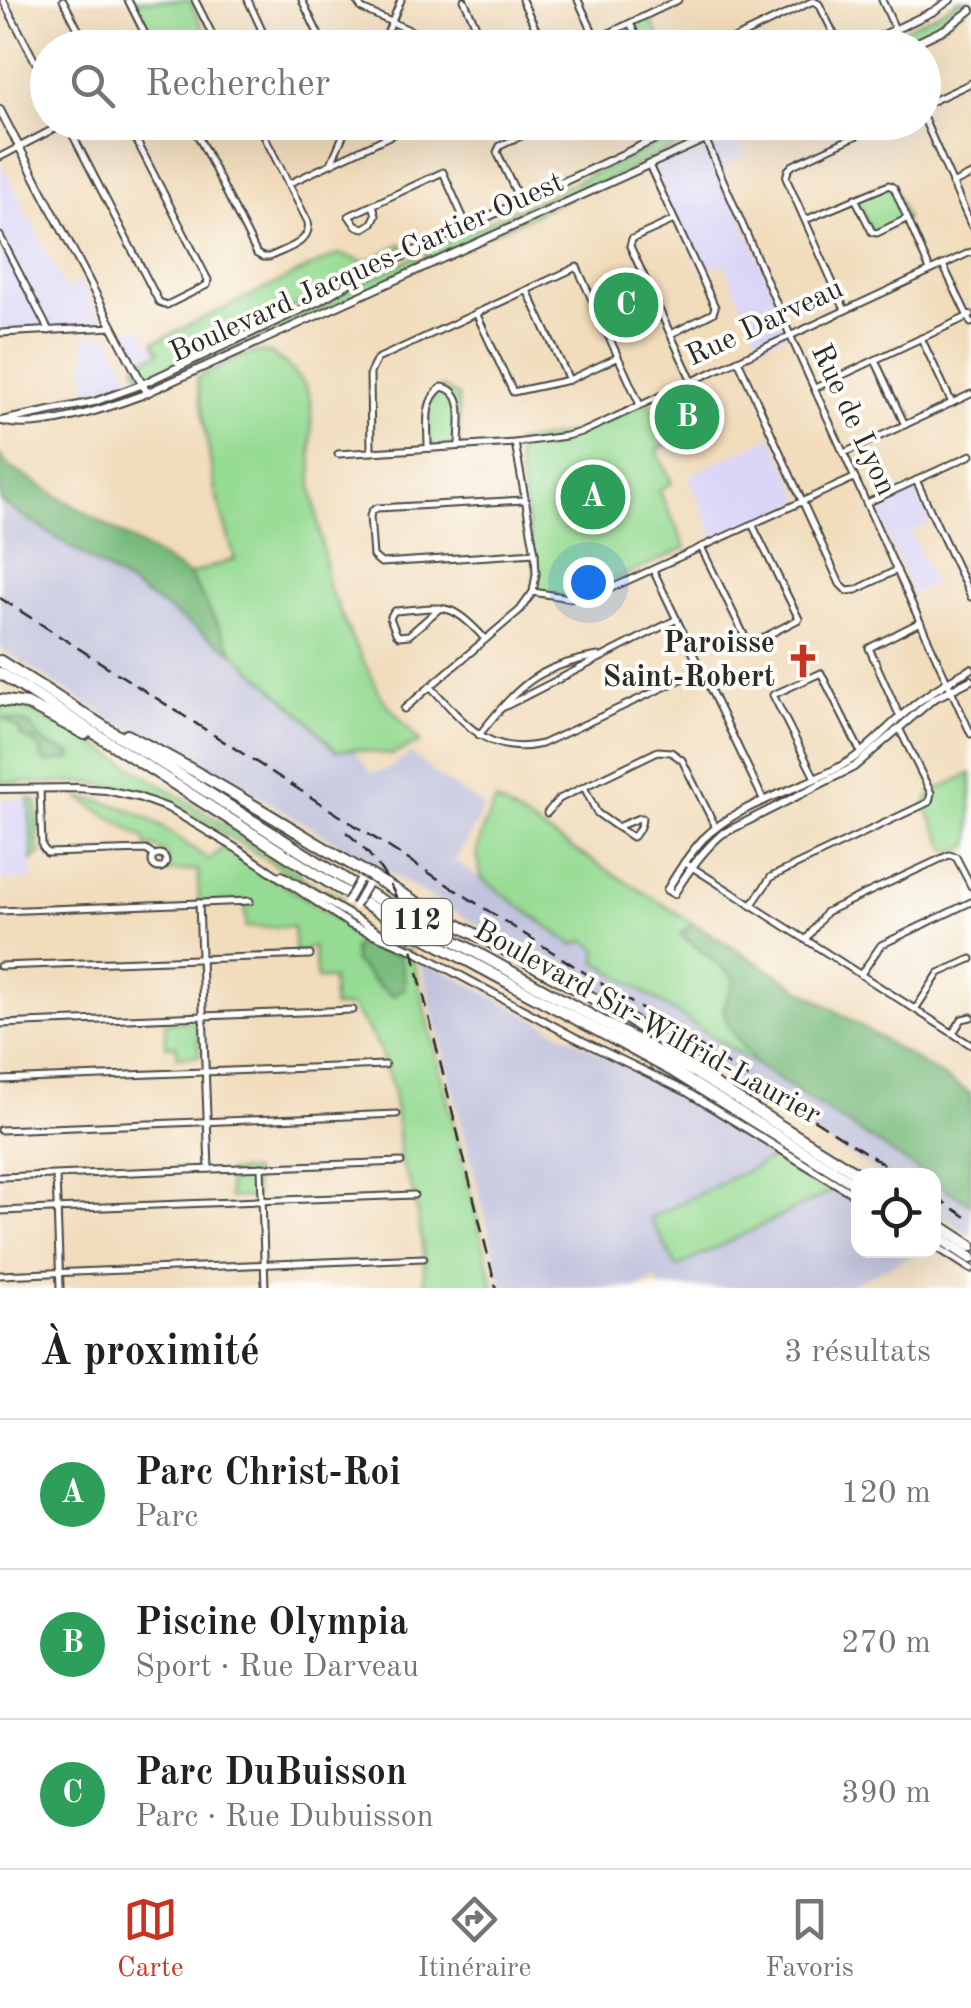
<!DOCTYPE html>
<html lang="fr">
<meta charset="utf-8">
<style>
:root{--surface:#fff;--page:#f6f6f6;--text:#202124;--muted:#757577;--line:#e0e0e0;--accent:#c8321e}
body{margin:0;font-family:"Old Standard TT",serif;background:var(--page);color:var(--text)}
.controls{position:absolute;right:30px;bottom:30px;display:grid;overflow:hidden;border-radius:20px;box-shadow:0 10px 40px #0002}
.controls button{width:90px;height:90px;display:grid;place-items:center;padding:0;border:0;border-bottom:2px solid var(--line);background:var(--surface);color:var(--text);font:50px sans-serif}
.you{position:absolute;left:588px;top:582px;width:35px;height:35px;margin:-25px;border:8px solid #fff;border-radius:50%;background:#1a73e8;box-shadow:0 0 0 15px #1a73e833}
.badge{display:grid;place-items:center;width:65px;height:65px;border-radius:50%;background:var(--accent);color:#fff;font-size:32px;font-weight:700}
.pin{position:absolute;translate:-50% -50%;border:5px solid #fff;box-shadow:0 2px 10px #0006}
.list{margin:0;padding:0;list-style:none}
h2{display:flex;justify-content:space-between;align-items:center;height:130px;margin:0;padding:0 40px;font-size:42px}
h2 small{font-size:32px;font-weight:400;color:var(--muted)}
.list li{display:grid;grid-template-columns:65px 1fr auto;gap:30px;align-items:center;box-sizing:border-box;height:150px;padding:0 40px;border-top:2px solid var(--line)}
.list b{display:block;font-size:38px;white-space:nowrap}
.list p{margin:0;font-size:32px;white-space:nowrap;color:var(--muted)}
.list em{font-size:32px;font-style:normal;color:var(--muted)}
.icon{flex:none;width:55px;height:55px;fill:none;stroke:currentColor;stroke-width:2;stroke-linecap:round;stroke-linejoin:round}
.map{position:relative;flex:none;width:971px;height:1288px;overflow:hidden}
.search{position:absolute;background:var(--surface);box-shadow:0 10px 40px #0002;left:30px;right:30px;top:30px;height:110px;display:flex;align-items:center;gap:25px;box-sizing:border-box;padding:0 35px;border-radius:55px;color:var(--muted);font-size:38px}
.sheet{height:580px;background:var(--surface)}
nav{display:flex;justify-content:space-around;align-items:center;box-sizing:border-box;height:140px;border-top:2px solid var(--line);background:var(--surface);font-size:28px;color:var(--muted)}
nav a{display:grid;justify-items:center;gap:5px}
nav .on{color:var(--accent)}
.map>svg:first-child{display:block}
.built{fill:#dbd6f7}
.industrial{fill:#c1c2dd}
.green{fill:#96db93;stroke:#60835f;stroke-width:2.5;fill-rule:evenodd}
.forest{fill:#78bb7d;stroke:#527354;stroke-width:2.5}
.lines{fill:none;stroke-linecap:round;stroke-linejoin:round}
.minor-casing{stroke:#494641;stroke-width:9}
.tertiary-casing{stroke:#494641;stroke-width:10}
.secondary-casing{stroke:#494641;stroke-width:10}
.motorway-casing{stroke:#494641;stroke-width:14}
.minor{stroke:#fff;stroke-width:5}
.tertiary{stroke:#fff;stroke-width:6}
.secondary{stroke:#fff;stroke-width:6}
.motorway{stroke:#fff;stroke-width:10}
.rail{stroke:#2b2b2b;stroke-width:2.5;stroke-dasharray:15 8;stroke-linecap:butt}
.tertiary-bridge-casing{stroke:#494641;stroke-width:10;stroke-linecap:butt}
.tertiary-bridge{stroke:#fff;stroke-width:6}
.labels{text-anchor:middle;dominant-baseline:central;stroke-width:8;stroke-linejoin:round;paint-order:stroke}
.shield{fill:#fdfcf7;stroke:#6a6a68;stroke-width:2.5}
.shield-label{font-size:28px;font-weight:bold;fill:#2b2b2b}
.street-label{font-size:30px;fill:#2b2b2b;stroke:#fdfcf7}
.poi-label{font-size:30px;font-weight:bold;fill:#2b2b2b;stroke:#fdfcf7;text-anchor:end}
</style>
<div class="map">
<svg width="971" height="1288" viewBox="0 0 971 1288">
<rect width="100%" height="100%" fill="#fdfcf7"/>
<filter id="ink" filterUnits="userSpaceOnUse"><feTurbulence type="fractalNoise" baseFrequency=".01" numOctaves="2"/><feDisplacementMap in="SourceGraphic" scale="20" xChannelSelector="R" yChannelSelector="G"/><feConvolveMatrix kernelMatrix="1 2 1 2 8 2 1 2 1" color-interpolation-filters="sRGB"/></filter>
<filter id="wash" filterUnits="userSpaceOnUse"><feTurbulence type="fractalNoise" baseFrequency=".0048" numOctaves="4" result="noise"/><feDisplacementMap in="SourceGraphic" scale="40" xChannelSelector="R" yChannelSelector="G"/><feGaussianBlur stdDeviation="2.25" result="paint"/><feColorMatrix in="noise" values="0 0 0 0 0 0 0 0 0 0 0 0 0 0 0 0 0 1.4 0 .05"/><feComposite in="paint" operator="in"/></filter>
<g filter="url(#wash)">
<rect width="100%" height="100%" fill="#f1dcbb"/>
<!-- built -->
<g class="built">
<polygon points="734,131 745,156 720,167 791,332 761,345 724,263 702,272 650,161 710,142"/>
<polygon points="0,161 65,289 82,282 103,323 101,326 0,331"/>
<polygon points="141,326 150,344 153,343 157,350 140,359 127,333"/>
<polygon points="85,335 110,337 132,379 130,382 87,395"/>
<polygon points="772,436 803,500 716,541 688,476"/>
<polygon points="912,488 916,491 931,523 911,533 934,585 913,594 874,508 877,504"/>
<polygon points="29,798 33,880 0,881 0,800"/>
</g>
<!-- industrial -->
<g class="industrial">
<polygon points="0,501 234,653 305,717 335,751 354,749 371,773 387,770 411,753 436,775 485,808 455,861 572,945 586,940 599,950 597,962 641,991 920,1172 933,1175 880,1175 504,937 502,939 488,931 202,763 118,724 0,648"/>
<polygon points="419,957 584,1045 684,1093 783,1153 651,1217 677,1266 838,1188 858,1202 858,1250 921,1251 844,1288 660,1288 656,1279 637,1288 503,1288"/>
<polygon points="934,1177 939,1185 971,1204 971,1235 934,1210"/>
</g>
<!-- green -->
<g class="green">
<polygon points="133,0 189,0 211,44 204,47 157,47"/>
<polygon points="958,0 971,0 971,3 942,25 894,47 866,47 942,11"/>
<polygon points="650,18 664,47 646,47 636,25"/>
<polygon points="693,128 696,135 694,138 519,221 426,261 425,251"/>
<polygon points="882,185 894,188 906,219 877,233 872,232 855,198"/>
<polygon points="402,244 406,252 148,378 141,376 135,364 159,352 154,342 338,254 365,262"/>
<path d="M414,257H417L420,266C333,308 243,346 154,386L151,384L153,381L317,305Z"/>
<polygon points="643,274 660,311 609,336 591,299"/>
<polygon points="261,352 271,354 286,364 306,387 311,401 312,485 328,585 353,641 383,699 420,742 391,755 354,749 336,751 305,717 234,653 189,575 235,559 215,491 197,378 247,354"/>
<polygon points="442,387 458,396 459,445 428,447 428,404"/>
<path d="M649,401L667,444L657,450L672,483L659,490L686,548L603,585C587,605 555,595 533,592L536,574L515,443L585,431Z"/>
<path d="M0,703L17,705L92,742L300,872V877L326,893L327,889L342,898L332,900L194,815L153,795L97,783L0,782ZM12,719C37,726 29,733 47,744C56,749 63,748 72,754L71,759L50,763L43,761L41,750L35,745L33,740H27L21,735V731L10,723Z"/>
<polygon points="971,773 971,845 958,851 948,851 925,805 931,793"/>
<path d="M78,797C136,804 163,827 209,860L224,847L358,932L411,952L494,1288H424V1258L414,1195L401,1162L393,1089L378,1045L352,1007H333L332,979H317L313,947H307L306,951L295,952L293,927H246L245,901L199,903L198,870L161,872L168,865L167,855L155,847L146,846L145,839ZM363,941L378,945L402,966L405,980L398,991L391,995L375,983L353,960Z"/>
<polygon points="29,798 37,802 38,849 41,853 32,860"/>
<polygon points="496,801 693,923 681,935 735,978 728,1025 756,1065 596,961 598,950 586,941 573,945 481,878 477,851 484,826"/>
<polygon points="195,1021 198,1024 199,1056 177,1057 177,1046 166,1046 165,1022"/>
<polygon points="783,1153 838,1188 677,1267 650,1218"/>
<polygon points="253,1171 255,1197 229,1198 228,1172"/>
</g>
<!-- forest -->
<g class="forest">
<polygon points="0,455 8,466 189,575 234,653 0,501"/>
<path d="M4,718C11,719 22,720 28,724C35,729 38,738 45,743C56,750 65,748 73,758L50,763L43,761L41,750L35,745L33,740H27L20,735L21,731Z"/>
<polygon points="693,923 971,1094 971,1204 939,1185 932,1174 921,1172 756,1065 728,1025 723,1010 735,978 681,934"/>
<path d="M363,941C374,943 377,948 387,953C390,954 393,953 396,955C404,960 405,980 404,989L398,991L396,996C380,990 366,974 354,962L353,948Z"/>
</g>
</g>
<g filter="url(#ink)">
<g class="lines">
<!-- minor casing -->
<g class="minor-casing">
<g id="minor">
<polyline points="3,0 48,86"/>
<polyline points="63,0 88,48"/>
<polyline points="128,0 152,48"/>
<polyline points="195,0 219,48"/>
<polyline points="248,0 270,48"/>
<polyline points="302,0 325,48"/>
<polyline points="356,0 362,9 423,36 432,48"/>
<polyline points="464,0 486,48"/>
<polyline points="522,0 545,48"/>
<polyline points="578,0 596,39"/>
<polyline points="882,0 895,29"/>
<polyline points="630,23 642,48"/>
<polyline points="381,48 401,0"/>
<polyline points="578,48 678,0"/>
<polyline points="715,48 813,1 819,4 841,48"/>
<polyline points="924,105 971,83"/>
<polyline points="924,119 971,225"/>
<polyline points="66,122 159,302 167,305 207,285 208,280 127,122"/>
<path d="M191,122L257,254L263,257H269C285,249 312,243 308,222L257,122"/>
<polyline points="698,122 794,344 971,734"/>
<polyline points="0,157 67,122"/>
<polyline points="332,161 349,122"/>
<polyline points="649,165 715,307 713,313 671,334"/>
<polyline points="288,184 419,122"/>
<polyline points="952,184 971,175"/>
<polyline points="855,198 872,232 877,233 906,219"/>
<polyline points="520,201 497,152 500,146 551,122"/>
<polyline points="373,205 376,215 372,223 364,228 356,226 349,216 443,172 467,226"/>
<polyline points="674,220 632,239 630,246 692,381"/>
<polyline points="805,220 889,185 894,188 930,270"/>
<polyline points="0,236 49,331"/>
<polyline points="943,265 971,323"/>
<polyline points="527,290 569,380"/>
<polyline points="845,310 786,178 788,170 793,165 886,122"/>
<polyline points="476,313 513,392 569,380 618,357"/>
<polyline points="0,333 113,327"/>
<polyline points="921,338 952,403"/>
<polyline points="738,360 840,584 847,591 856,590 897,570"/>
<polyline points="875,360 905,425"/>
<polyline points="815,388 971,315"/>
<path d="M428,447C428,425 423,401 442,387C467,391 459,425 459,445"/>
<polyline points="371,452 370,373 377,359 577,267 640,405"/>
<polyline points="844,453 971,394"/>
<polyline points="338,454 515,443 566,436 585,431 971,252"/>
<polyline points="916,480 971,597"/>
<polyline points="524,500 377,508 372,511 370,516 373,556 381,563 535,553"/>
<polyline points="867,503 971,455"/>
<polyline points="701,547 749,645 799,619 752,524"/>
<polyline points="653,570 764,801"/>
<polyline points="533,592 570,598 607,590 854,478"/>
<path d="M440,608L409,635L399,636L396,633L390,618L394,611C444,608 449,599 485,639"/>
<path d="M430,686C464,722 487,757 542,744L701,670"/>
<polyline points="504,707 677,619"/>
<polyline points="404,709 520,610 533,592 536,574 535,553 515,443"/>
<polyline points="900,717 869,648 920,622"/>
<path d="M479,735C519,686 534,667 598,656"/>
<polyline points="815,778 773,695 821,673 861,753"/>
<polyline points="584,787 597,813 617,827"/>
<polyline points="40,789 42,846 47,853 146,850 155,856"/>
<polyline points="547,813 559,799 658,751 671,752 682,760 716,828"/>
<path d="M639,818H642C642,824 638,834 632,837L617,827Z"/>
<circle cx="159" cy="861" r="7"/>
<polyline points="684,862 971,1045"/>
<polyline points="199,903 209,1169"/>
<polyline points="751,906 771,877 929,802 931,793 899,728"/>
<polyline points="0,911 250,901"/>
<polyline points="806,940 826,912 949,855 956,857 971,886"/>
<polyline points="0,966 310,955"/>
<polyline points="861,974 881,945 971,902"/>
<polyline points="916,1008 939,973 971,959"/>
<polyline points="0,1024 353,1010"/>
<polyline points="953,1033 962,1019 971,1017"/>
<polyline points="0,1080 385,1065"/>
<polyline points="0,1130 397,1114"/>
<polyline points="261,1167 265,1288"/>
<polyline points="56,1176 60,1288"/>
<polyline points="0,1177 401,1162"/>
<polyline points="0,1211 414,1195"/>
<polyline points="0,1275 424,1258"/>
</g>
</g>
<!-- tertiary casing -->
<g class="tertiary-casing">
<g id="tertiary">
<polyline points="0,110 147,393"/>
<path d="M971,669C945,682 922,697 900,717C885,730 871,746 854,758C807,790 744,798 703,839C689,854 678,872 667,890L674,894C688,871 702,851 722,834L854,767L933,699L971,680"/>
<polyline points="0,789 76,788 106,790 138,797 168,808 239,850 351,925 413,950 574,1037 687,1092 858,1197"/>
<polyline points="282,875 387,937"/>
<polyline points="934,1245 971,1269"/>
</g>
</g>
<!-- secondary casing -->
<g class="secondary-casing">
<g id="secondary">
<polyline points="856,48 934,11 950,0"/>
<polyline points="905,48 947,28 971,10"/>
<polyline points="1,421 94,402 138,386 319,301 363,275 692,122"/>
<path d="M2,421C38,432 107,408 142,395L743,122"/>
</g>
</g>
<!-- motorway casing -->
<g class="motorway-casing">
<g id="motorway">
<polyline points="0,661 362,890 694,1072 861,1176"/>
<polyline points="0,673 338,888 413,931 671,1070 858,1186"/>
<polyline points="0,700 27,704 85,734"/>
<path d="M127,735C226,785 319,847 416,902C512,956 616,1003 703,1071"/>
<polyline points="934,1222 971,1246"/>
<polyline points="934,1234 971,1258"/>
</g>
</g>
<!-- minor -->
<use href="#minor" class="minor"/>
<!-- tertiary -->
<use href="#tertiary" class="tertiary"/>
<!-- secondary -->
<use href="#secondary" class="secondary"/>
<!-- motorway -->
<use href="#motorway" class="motorway"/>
<!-- rail -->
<g class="rail">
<polyline points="0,598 902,1176"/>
<path d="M346,832C373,854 392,882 404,916L496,1288"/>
<polyline points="934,1196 971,1220"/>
</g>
<!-- tertiary-bridge casing -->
<g class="tertiary-bridge-casing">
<g id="tertiary-bridge">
<polyline points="347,902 359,881"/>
<polyline points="355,906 367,885"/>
</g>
</g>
<!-- tertiary-bridge -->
<use href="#tertiary-bridge" class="tertiary-bridge"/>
</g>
</g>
<!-- icons -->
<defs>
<g id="church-bare" transform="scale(2.7)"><path d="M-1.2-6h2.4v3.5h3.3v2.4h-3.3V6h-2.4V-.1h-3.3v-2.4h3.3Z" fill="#c8321e" stroke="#fdfcf7" stroke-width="2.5" paint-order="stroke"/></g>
</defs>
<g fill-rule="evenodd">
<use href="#church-bare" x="803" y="661"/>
</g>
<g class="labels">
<!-- shield labels -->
<rect class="shield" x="382" y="899" width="70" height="46" rx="8"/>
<g class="shield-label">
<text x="417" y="922">112</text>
</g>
<!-- street labels -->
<g class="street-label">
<text transform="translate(367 268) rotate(-24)">Boulevard Jacques-Cartier Ouest</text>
<text transform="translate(765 323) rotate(-25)">Rue Darveau</text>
<text transform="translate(853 420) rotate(65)">Rue de Lyon</text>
<text transform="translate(647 1023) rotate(29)">Boulevard Sir-Wilfrid-Laurier</text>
</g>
<!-- poi labels -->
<g class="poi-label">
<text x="775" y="644">Paroisse<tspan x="775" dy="34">Saint-Robert</tspan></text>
</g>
</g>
</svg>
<div class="controls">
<button><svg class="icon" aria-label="locate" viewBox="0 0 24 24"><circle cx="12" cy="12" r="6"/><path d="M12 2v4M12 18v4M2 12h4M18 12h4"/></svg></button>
</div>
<div class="you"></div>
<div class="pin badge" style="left:593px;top:497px;background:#2e9e5b">A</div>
<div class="pin badge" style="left:687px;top:417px;background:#2e9e5b">B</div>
<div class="pin badge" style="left:626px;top:305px;background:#2e9e5b">C</div>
<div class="search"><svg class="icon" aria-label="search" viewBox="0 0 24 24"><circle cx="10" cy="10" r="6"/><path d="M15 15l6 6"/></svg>Rechercher</div>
</div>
<section class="sheet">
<h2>À proximité<small>3 résultats</small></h2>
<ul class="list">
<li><span class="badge" style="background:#2e9e5b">A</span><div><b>Parc Christ-Roi</b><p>Parc</p></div><em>120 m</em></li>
<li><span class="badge" style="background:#2e9e5b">B</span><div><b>Piscine Olympia</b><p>Sport · Rue Darveau</p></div><em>270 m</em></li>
<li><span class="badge" style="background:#2e9e5b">C</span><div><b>Parc DuBuisson</b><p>Parc · Rue Dubuisson</p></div><em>390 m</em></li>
</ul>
</section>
<nav>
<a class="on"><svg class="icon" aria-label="map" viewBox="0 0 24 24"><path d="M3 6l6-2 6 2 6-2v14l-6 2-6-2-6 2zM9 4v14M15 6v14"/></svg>Carte</a>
<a><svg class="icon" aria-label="directions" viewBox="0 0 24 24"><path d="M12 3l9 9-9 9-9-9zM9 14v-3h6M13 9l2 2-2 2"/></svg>Itinéraire</a>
<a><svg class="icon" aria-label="saved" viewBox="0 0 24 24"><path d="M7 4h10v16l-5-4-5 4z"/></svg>Favoris</a>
</nav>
